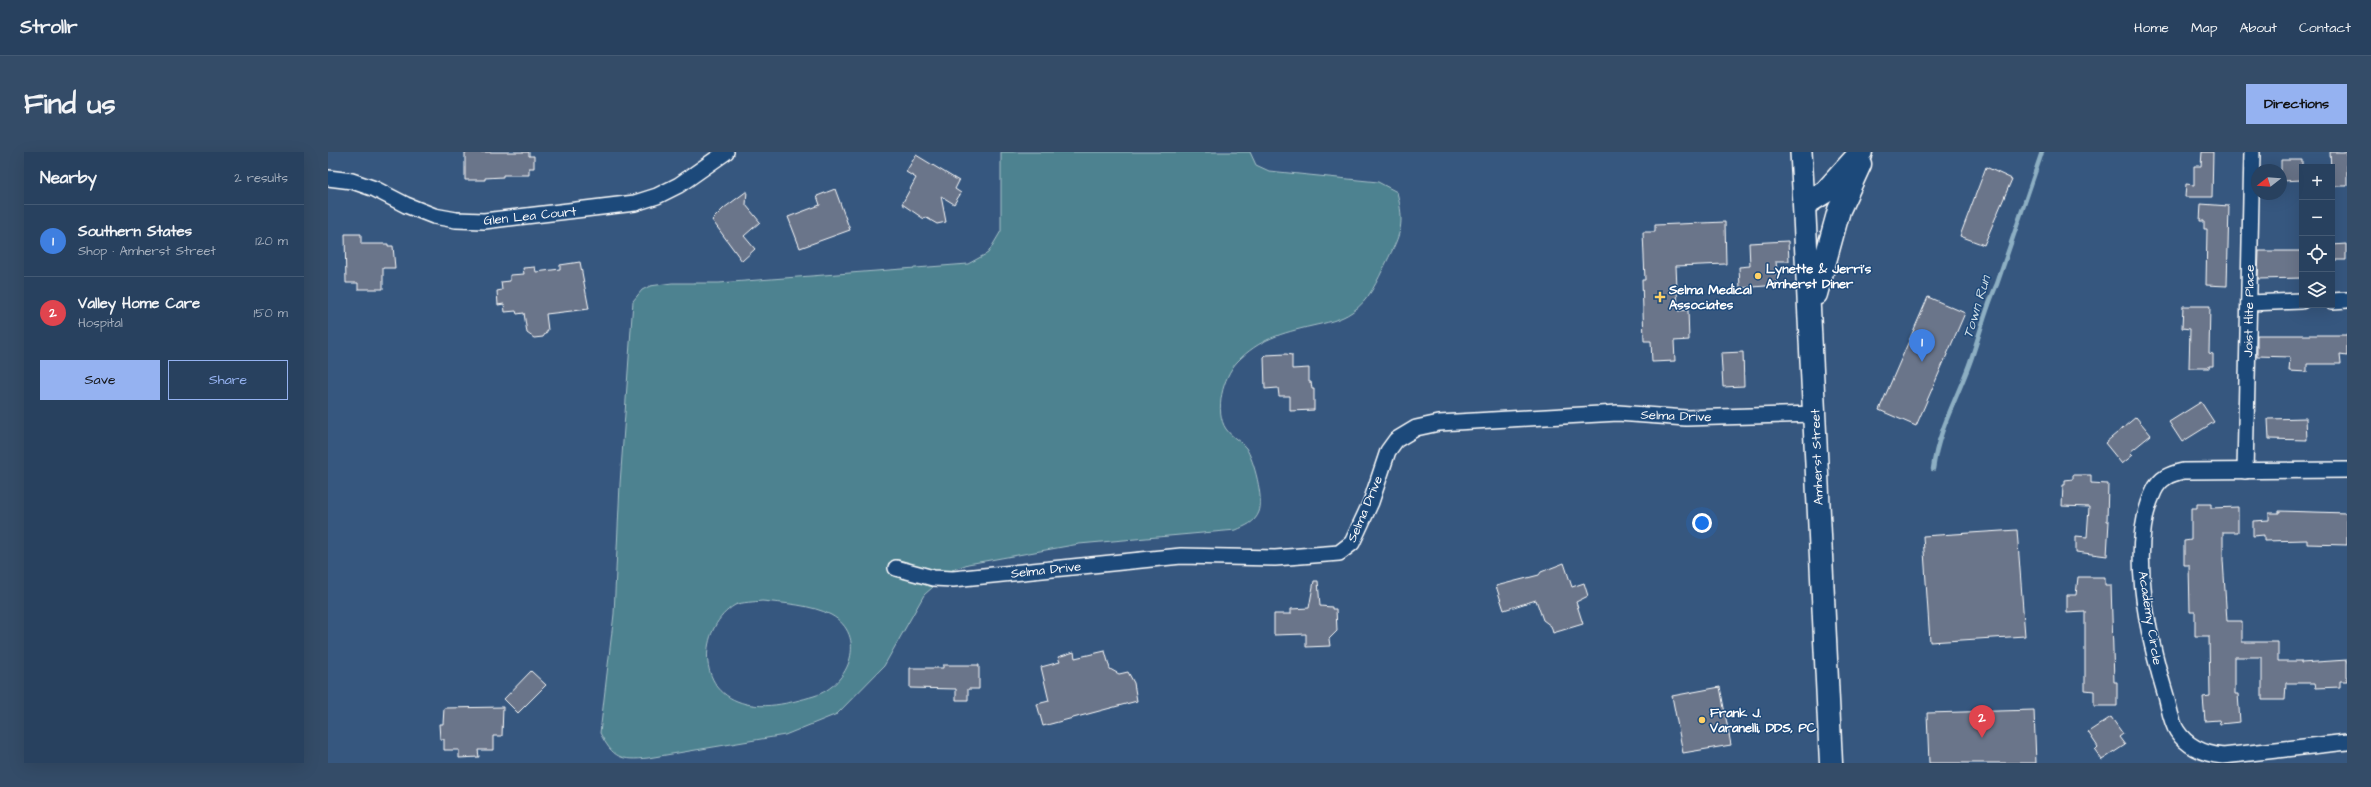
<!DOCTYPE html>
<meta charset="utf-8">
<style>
:root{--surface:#28415f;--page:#344c68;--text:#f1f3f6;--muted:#a5afbd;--line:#445a74;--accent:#95b2f1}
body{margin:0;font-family:"Architects Daughter",sans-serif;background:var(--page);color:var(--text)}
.controls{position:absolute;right:12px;top:12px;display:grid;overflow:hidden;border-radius:0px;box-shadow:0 4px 16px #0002}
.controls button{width:36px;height:36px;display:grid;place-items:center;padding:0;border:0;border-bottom:1px solid var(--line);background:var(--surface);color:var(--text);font:20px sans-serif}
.compass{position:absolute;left:1923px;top:12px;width:36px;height:36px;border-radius:50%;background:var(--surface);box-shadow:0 4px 16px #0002;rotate:253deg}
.you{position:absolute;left:1374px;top:371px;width:14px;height:14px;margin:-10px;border:3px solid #fff;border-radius:50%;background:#1a73e8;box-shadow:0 0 0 6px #1a73e833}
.badge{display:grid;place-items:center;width:26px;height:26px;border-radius:50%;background:var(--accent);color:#fff;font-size:13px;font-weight:700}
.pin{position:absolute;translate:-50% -33px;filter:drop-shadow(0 1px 2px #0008)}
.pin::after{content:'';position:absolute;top:21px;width:14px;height:12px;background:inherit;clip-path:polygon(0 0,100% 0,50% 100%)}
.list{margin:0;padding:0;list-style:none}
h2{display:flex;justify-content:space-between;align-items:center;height:52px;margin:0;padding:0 16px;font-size:17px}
h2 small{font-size:13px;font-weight:400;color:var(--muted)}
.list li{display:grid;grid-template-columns:26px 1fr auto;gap:12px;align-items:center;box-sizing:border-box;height:72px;padding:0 16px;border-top:1px solid var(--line)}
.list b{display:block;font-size:15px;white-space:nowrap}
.list p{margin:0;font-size:13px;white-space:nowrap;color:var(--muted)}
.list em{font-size:13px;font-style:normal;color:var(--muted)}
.actions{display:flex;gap:8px;padding:12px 16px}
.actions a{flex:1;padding:9px 0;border:1px solid var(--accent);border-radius:0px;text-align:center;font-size:14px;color:var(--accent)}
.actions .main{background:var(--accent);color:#111}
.icon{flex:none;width:22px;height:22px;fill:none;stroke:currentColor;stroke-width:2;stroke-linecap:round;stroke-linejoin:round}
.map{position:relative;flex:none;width:2019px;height:611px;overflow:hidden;border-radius:0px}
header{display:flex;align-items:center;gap:24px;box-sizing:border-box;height:56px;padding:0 20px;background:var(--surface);border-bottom:1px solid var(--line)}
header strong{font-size:19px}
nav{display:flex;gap:22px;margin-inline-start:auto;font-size:14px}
.intro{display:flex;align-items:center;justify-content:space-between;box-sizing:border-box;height:96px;padding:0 24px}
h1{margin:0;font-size:28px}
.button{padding:10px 18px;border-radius:0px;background:var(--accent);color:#111;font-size:14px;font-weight:700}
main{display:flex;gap:24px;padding:0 24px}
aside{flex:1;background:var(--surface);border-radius:0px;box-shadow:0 4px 16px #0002}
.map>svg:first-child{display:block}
.green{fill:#4d8290;stroke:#a6c0c8;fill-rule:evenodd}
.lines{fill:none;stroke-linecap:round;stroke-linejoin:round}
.stream{stroke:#8dafc3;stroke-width:4.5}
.building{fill:#6b758a;stroke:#fff}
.street-casing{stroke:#fff;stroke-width:18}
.secondary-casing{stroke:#fff;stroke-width:24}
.primary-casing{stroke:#fff;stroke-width:25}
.street{stroke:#1f4a7a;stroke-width:15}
.secondary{stroke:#1f4a7a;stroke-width:21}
.primary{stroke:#1f4a7a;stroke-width:22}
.poi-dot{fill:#ffd166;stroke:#1f4a7a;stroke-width:1.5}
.labels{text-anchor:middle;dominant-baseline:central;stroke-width:3;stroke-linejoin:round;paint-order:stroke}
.street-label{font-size:13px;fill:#fff;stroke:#1f4a7a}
.poi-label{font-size:13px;font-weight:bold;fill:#fff;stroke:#1f4a7a;text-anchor:start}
.water-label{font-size:14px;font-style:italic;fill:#d0dee6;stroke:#1f4a7a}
</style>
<header>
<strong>Strollr</strong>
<nav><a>Home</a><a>Map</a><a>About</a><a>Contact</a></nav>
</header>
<div class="intro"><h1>Find us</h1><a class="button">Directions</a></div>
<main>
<aside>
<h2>Nearby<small>2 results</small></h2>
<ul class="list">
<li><span class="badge" style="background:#3f7fe0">1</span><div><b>Southern States</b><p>Shop · Amherst Street</p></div><em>120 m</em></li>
<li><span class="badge" style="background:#e0444e">2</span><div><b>Valley Home Care</b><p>Hospital</p></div><em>150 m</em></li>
</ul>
<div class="actions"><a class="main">Save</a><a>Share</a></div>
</aside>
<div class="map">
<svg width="2019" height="611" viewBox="0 0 2019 611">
<rect width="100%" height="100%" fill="#36577f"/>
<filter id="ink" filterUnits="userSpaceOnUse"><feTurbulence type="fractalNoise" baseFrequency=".025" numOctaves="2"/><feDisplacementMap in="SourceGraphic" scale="8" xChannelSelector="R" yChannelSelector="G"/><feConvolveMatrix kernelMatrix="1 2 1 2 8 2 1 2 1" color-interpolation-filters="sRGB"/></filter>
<g filter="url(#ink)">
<!-- green -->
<path class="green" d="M673,0H922L928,13L941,19L1050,30L1069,40C1077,73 1073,81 1058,111C1049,129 1041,149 1024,160C1013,168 997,171 984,174C954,181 931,187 909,210C895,225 886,259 898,277C903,285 913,289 918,296C926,308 936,347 931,360C927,371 917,374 908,378L751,392L640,412L624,418L596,443L556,514L509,562L457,583L320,606C293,609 285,606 272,581L286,462L292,332L305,149L314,138L322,134L344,131H391L640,112L660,101L673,79ZM434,449C454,451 485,453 503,463C540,483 522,533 486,544C462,551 433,559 409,549C368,533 372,474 407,453C414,450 427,450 434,449Z"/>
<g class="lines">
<!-- stream -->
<path class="stream" d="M1605,317C1610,279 1628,248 1641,213C1651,186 1657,158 1669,132L1714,0"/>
</g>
<!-- building -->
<g class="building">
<polygon points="137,0 201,0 201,4 206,4 206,16 201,16 201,23 175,23 175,25 157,26 157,28 137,28"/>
<polygon points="1874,0 1885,0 1884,45 1857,45 1858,32 1866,33 1866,14 1873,14"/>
<polygon points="2002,0 2019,0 2019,34 2004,34"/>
<polygon points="588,3 631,29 627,37 633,41 626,52 613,44 618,70 609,72 597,65 596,67 574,52 588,26 578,20"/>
<polygon points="1953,8 1974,8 1974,28 1953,29"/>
<polygon points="1658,15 1684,27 1656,93 1632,84"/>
<polygon points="507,37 522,78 472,96 460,65 492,53 489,44"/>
<polygon points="419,39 418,53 432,70 416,84 427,97 414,109 384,68 396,56"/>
<polygon points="1873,52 1901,54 1899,134 1878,133 1879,77 1876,77 1876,69 1872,69"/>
<polygon points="1397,70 1398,112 1348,114 1350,159 1360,158 1361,188 1346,189 1347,209 1324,210 1323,189 1316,189 1314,128 1317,128 1315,80 1327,80 1327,73"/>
<polygon points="17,82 33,82 33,92 60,92 60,94 65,94 67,116 55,116 55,137 30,137 30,131 18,131"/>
<polygon points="1460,89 1461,109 1448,109 1450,133 1412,136 1411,115 1422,114 1421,91"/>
<polygon points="2018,92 2018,108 2004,108 2004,93"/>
<polygon points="1931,99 1974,99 1974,126 1930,127"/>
<polygon points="252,110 261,157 218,162 220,178 215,185 206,186 199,181 196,161 189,162 188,159 177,160 176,152 170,153 169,139 174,138 173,130 182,129 182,123 196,122 195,116 207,115 208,120 232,117 232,113"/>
<polygon points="1600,145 1637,161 1588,274 1551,258"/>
<polygon points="1855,154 1882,154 1881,201 1885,202 1885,214 1881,214 1881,216 1861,216 1862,177 1854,176"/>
<polygon points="1929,183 2019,183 2019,204 2012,203 2013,212 1979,212 1979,220 1961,219 1962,205 1929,204"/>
<polygon points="1415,200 1416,234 1395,235 1393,201"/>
<polygon points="958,202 964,203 964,217 981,216 981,230 983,230 984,237 986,237 986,258 962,259 962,244 951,244 950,236 937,237 936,205 938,203"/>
<polygon points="1873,250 1886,270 1854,290 1841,270"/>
<polygon points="1808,265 1823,283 1802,300 1805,303 1794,312 1777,291"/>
<polygon points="1978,266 1979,288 1941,287 1940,267"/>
<polygon points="1745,323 1763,323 1763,331 1780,332 1779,369 1781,369 1779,404 1748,400 1748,384 1759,385 1761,355 1734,354 1735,333 1737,333 1737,328 1745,327"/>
<polygon points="1869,352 1883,352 1883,356 1910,355 1910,380 1895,380 1895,408 1899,469 1914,469 1914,490 1950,490 1950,509 1973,509 1973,511 2019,508 2019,529 2012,529 2012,535 1988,536 1987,531 1958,531 1957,548 1934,548 1934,505 1907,505 1907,542 1910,542 1912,570 1892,572 1891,568 1877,569 1875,545 1882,544 1881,484 1867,484 1867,460 1862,460 1861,413 1856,413 1856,389 1863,388 1863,356 1869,356"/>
<polygon points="1951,359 2019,361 2019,393 1979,392 1979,388 1936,389 1936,383 1925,384 1925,369 1941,368 1941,361 1951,361"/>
<polygon points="1689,378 1697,484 1602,490 1595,384"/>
<polygon points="1236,411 1244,435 1256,431 1260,444 1248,450 1255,472 1225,481 1223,474 1215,468 1208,448 1176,458 1168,434 1211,423 1213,420"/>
<polygon points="1750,425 1777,425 1777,433 1783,433 1786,530 1789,530 1789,554 1766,554 1766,539 1757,538 1757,460 1739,461 1739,443 1748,443"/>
<polygon points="986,429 990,429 992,454 1004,455 1004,457 1008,457 1009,479 1001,487 1002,494 978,495 978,482 946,483 946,462 963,462 963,457 981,456"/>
<polygon points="777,499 782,517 791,522 800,520 806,531 809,549 715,574 709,552 721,549 713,515 732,510 730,505 746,500 747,506"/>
<polygon points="615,513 651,513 651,537 640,537 640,548 628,548 628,537 582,536 582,516 615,516"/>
<polygon points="203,519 218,533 190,561 176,547"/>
<polygon points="1392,535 1403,593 1355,601 1344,544"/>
<polygon points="175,555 174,584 165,584 165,598 150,598 151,605 131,606 131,598 116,598 116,587 112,587 111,572 115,572 116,556"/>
<polygon points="1706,558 1708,611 1601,611 1599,561"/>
<polygon points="1783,565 1795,582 1791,585 1797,593 1774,608 1767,598 1770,595 1760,580"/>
</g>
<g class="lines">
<!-- street casing -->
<g class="street-casing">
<g id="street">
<polyline points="0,26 24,29 47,37 78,53 106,64 128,68 156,69 307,51 329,44 351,33 398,0"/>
<polyline points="2004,149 2019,148"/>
<polyline points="1921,151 1974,149"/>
<path d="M2019,318L1855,319C1842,322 1832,326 1826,339C1799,395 1821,488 1838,544C1841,555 1843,570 1849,579C1860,596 1877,602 1895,604L2019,590"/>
<polyline points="1917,319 1924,0"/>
<polyline points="568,416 605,426 625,427 853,404 947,406 1011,401 1024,391 1043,350 1060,299 1068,288 1088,276 1111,271 1290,261 1358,266 1487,262"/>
</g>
</g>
<!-- secondary casing -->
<g class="secondary-casing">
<polyline id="secondary" points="1473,0 1476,53"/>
</g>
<!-- primary casing -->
<g class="primary-casing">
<g id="primary">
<polyline points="1488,142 1511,58 1532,12"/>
<polyline points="1503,611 1476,53 1497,40 1533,0"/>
</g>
</g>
<!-- street -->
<use href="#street" class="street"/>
<!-- secondary -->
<use href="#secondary" class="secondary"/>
<!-- primary -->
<use href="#primary" class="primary"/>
</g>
</g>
<!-- markers -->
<g class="poi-dot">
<circle cx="1430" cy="124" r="4"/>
<path d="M1330 139h4v4h4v4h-4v4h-4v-4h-4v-4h4z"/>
<circle cx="1374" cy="568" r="4"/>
</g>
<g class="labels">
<!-- street labels -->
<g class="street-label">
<text transform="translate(202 64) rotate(-6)">Glen Lea Court</text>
<text transform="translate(1921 159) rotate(-89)">Joist Hite Place</text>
<text transform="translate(1348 264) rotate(2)">Selma Drive</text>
<text transform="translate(1489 305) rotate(-92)">Amherst Street</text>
<text transform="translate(1037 357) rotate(-67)">Selma Drive</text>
<text transform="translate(718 418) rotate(-6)">Selma Drive</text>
<text transform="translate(1822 466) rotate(81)">Academy Circle</text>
</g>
<!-- poi labels -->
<g class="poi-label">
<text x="1438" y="117">Lynette &amp; Jerri's<tspan x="1438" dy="15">Amherst Diner</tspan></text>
<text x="1341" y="138">Selma Medical<tspan x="1341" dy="15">Associates</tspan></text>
<text x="1382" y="561">Frank J.<tspan x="1382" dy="15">Varanelli, DDS, PC</tspan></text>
</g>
<!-- water labels -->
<g class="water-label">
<text transform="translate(1649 155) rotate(-73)">Town Run</text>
</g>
</g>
</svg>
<div class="controls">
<button>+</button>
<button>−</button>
<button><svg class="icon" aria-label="locate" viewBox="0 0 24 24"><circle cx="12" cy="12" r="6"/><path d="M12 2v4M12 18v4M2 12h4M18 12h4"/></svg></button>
<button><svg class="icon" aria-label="layers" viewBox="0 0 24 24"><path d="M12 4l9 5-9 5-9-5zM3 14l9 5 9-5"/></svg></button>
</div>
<svg class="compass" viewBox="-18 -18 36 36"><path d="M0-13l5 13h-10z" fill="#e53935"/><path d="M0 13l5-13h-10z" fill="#a5afbd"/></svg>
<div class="you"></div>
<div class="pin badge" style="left:1594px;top:210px;background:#3f7fe0">1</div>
<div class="pin badge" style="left:1654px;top:586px;background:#e0444e">2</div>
</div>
</main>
